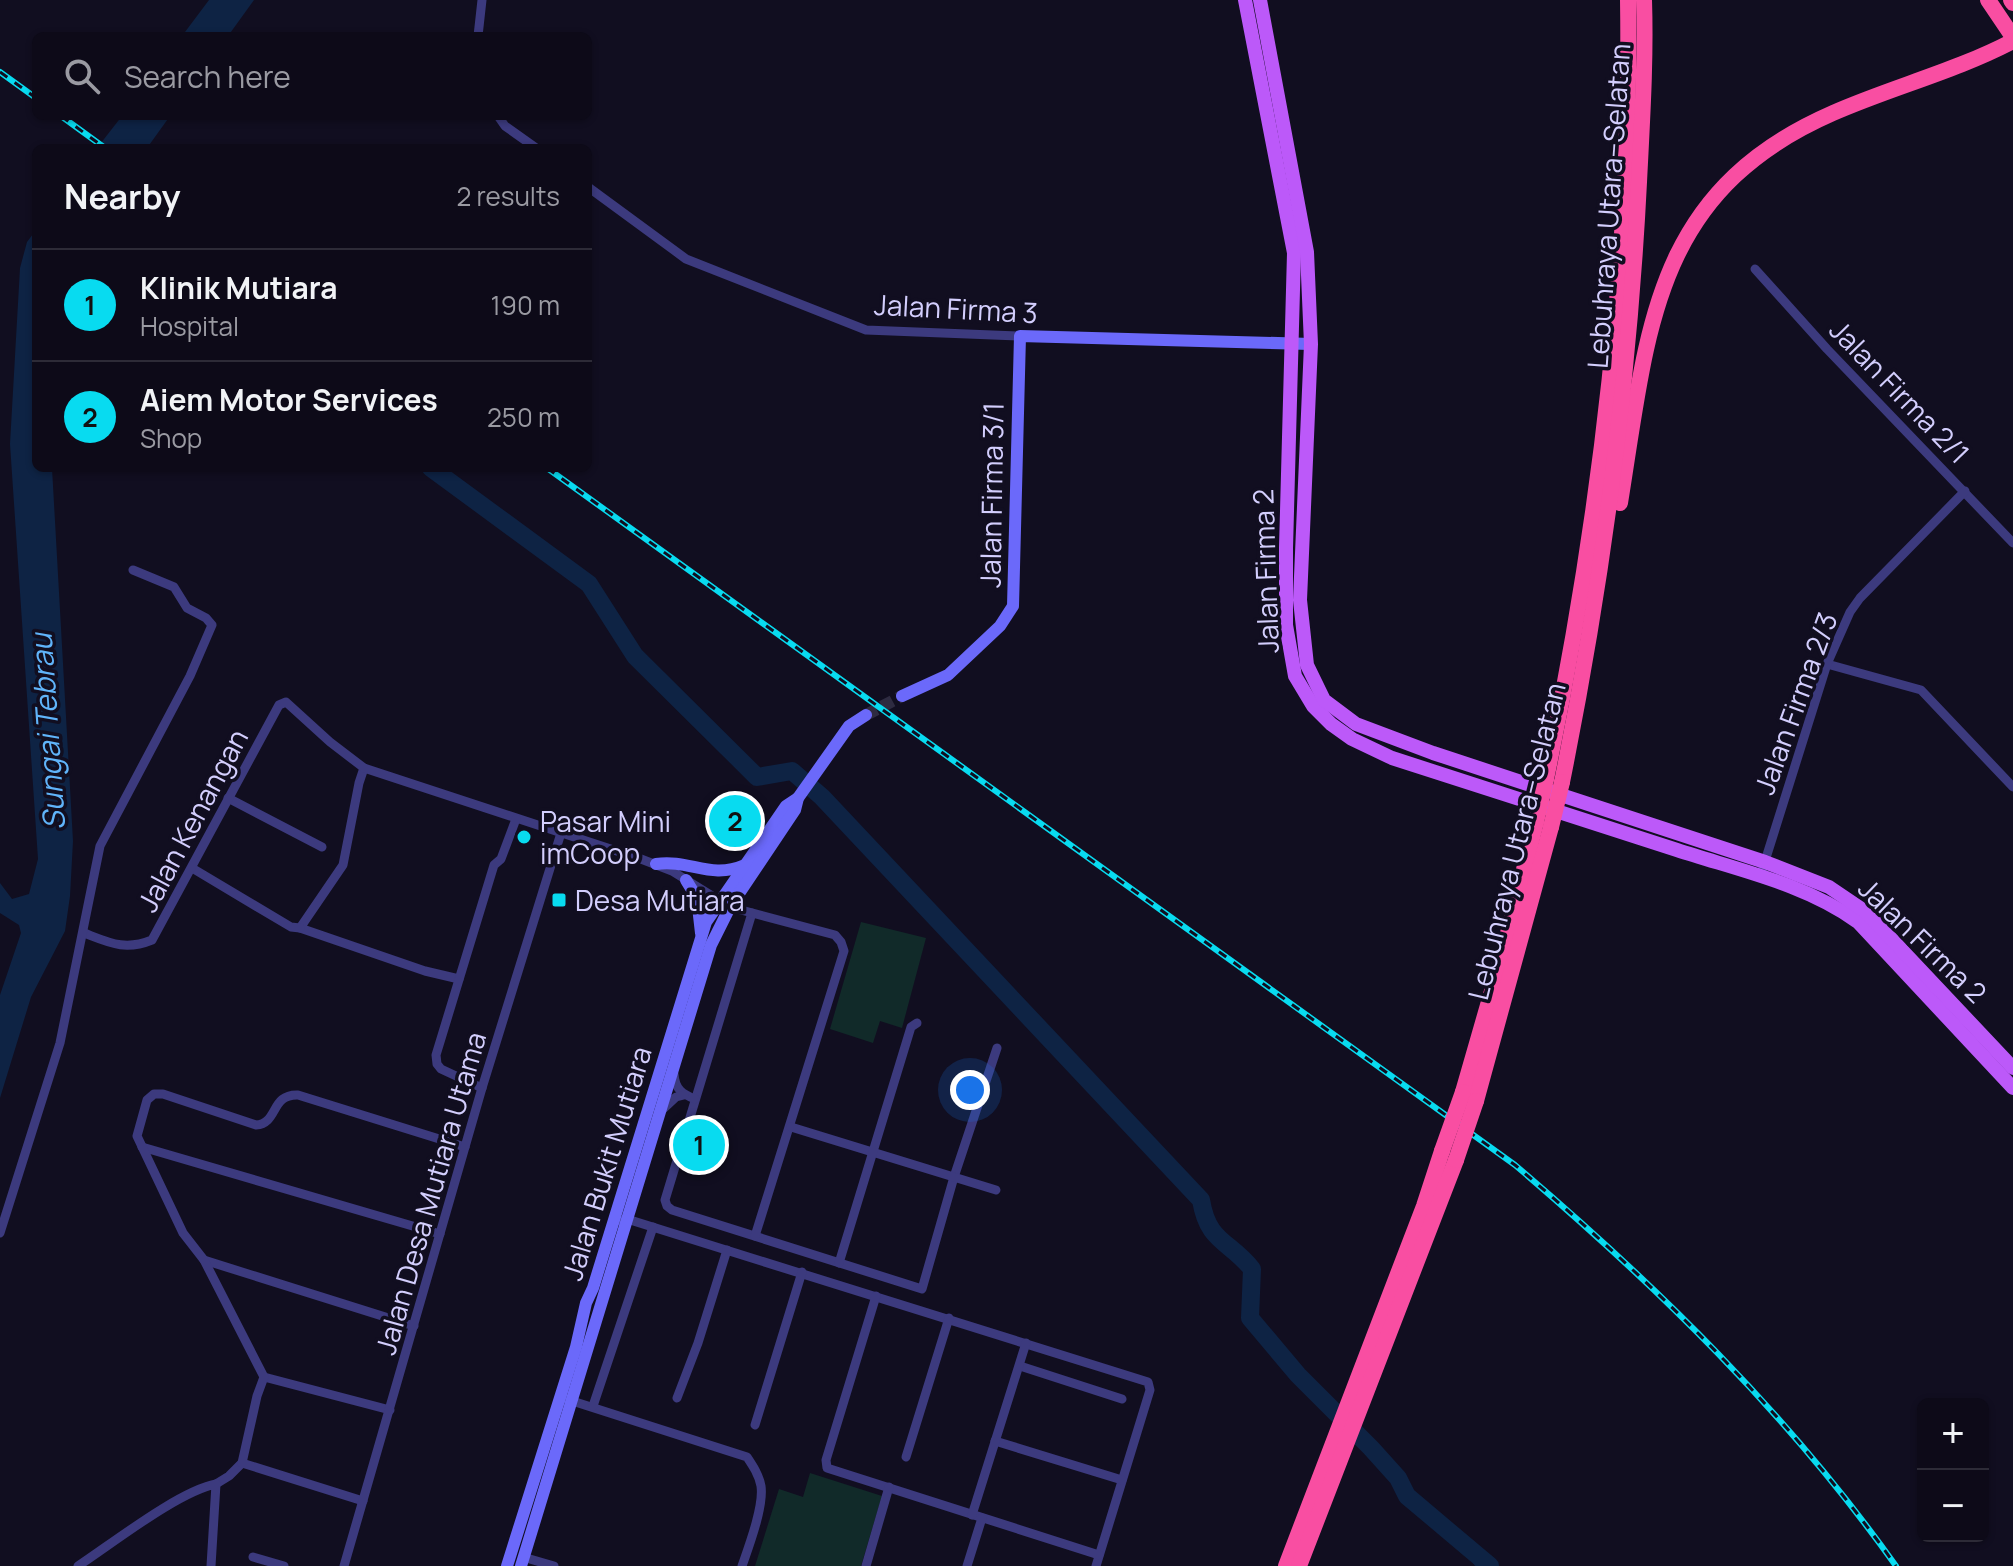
<!DOCTYPE html>
<meta charset="utf-8">
<style>
:root{--surface:#0d0a18;--page:#161321;--text:#f1f3f6;--muted:#9a9aa2;--line:#2d2b37;--accent:#08dbf0}
body{margin:0;font-family:Manrope,sans-serif;background:var(--page);color:var(--text)}
.controls{position:absolute;right:24px;bottom:24px;display:grid;overflow:hidden;border-radius:12px;box-shadow:0 2px 6px #0004}
.controls button{width:72px;height:72px;display:grid;place-items:center;padding:0;border:0;border-bottom:2px solid var(--line);background:var(--surface);color:var(--text);font:40px sans-serif}
.you{position:absolute;left:970px;top:1090px;width:28px;height:28px;margin:-20px;border:6px solid #fff;border-radius:50%;background:#1a73e8;box-shadow:0 0 0 12px #1a73e833}
.badge{display:grid;place-items:center;width:52px;height:52px;border-radius:50%;background:var(--accent);color:#111;font-size:26px;font-weight:700}
.pin{position:absolute;translate:-50% -50%;border:4px solid #fff;box-shadow:0 2px 8px #0006}
.list{margin:0;padding:0;list-style:none}
h2{display:flex;justify-content:space-between;align-items:center;height:104px;margin:0;padding:0 32px;font-size:34px}
h2 small{font-size:26px;font-weight:400;color:var(--muted)}
.list li{display:grid;grid-template-columns:52px 1fr auto;gap:24px;align-items:center;box-sizing:border-box;height:112px;padding:0 32px;border-top:2px solid var(--line)}
.list b{display:block;font-size:30px;white-space:nowrap}
.list p{margin:0;font-size:26px;white-space:nowrap;color:var(--muted)}
.list em{font-size:26px;font-style:normal;color:var(--muted)}
.icon{flex:none;width:44px;height:44px;fill:none;stroke:currentColor;stroke-width:2;stroke-linecap:round;stroke-linejoin:round}
.map{position:relative;flex:none;width:2013px;height:1566px;overflow:hidden}
.search{position:absolute;background:var(--surface);box-shadow:0 2px 6px #0004;left:32px;top:32px;width:560px;height:88px;display:flex;align-items:center;gap:20px;box-sizing:border-box;padding:0 28px;border-radius:12px;color:var(--muted);font-size:30px}
.panel{position:absolute;background:var(--surface);box-shadow:0 2px 6px #0004;left:32px;top:144px;width:560px;height:328px;border-radius:12px}
.map>svg:first-child{display:block}
.green{fill:#112a29}
.water{fill:#0e2344}
.lines{fill:none;stroke-linecap:round;stroke-linejoin:round}
.stream{stroke:#0e2344;stroke-width:3}
.river{stroke:#0e2344;stroke-width:18}
.secondary-tunnel{stroke:#2e2b41;stroke-width:12;stroke-dasharray:12 6;stroke-linecap:butt}
.street{stroke:#3c3a7e;stroke-width:9}
.secondary{stroke:#6b69fa;stroke-width:12}
.primary{stroke:#bc59f9;stroke-width:14}
.highway{stroke:#f94ea2;stroke-width:16}
.rail-casing{stroke:#08dbf0;stroke-width:6}
.rail{stroke:#110e20;stroke-width:3;stroke-dasharray:9;stroke-linecap:butt}
.highway-bridge{stroke:#f94ea2;stroke-width:16}
.poi-dot{fill:#08dbf0;stroke:#110e20;stroke-width:3}
.labels{text-anchor:middle;dominant-baseline:central;stroke-width:7;stroke-linejoin:round;paint-order:stroke}
.street-label{font-size:28px;fill:#d3cefd;stroke:#110e20}
.poi-label{font-size:28px;fill:#d3cefd;stroke:#110e20;text-anchor:start}
.water-label{font-size:30px;font-style:italic;fill:#60b4fa;stroke:#110e20}
</style>
<div class="map">
<svg width="2013" height="1566" viewBox="0 0 2013 1566">
<rect width="100%" height="100%" fill="#110e20"/>
<!-- green -->
<g class="green">
<polygon points="861,922 926,938 902,1028 880,1021 873,1043 830,1029"/>
<polygon points="810,1473 882,1496 861,1566 755,1566 779,1489 803,1497"/>
</g>
<!-- water -->
<g class="water">
<polygon points="209,0 254,0 228,36 182,36"/>
<polygon points="122,116 170,116 147,148 97,148"/>
<polygon points="36,230 36,468 52,468 73,841 70,896 65,931 31,997 0,1098 0,995 21,933 19,925 0,913 0,883 12,899 29,894 38,859 10,444 20,268 27,242"/>
</g>
<g class="lines">
<!-- stream -->
<polyline class="stream" points="1456,1537 1477,1566"/>
<!-- river -->
<path class="river" d="M431,468L589,584L635,656L757,777L792,771L822,797L1201,1200C1208,1243 1229,1240 1252,1269L1250,1318L1298,1375L1371,1448L1398,1478L1407,1496L1490,1566"/>
<!-- secondary-tunnel -->
<polyline class="secondary-tunnel" points="866,715 902,696"/>
<!-- street -->
<g class="street">
<polyline points="478,36 482,0"/>
<polyline points="498,116 505,126 536,148"/>
<polyline points="588,187 686,259 866,330 1020,336"/>
<polyline points="1755,269 1827,349 2013,543"/>
<polyline points="1827,664 1921,690 2013,787"/>
<polyline points="364,768 359,783 343,865 300,928 425,971 459,979"/>
<polyline points="228,798 322,847"/>
<polyline points="192,868 291,927 300,928"/>
<polyline points="1760,877 1827,664 1850,612 1860,598 1965,491"/>
<polyline points="752,913 665,1200 667,1206 672,1210 922,1289 954,1177 997,1048"/>
<path d="M84,933C110,943 125,951 152,940L279,705L286,702L330,742L364,768L641,859L672,871L730,907L835,935L841,942L844,951L755,1236"/>
<path d="M674,1074C675,1089 682,1094 695,1099"/>
<polyline points="482,1088 441,1069 437,1064 436,1055 494,865 501,859 516,819"/>
<polyline points="661,1111 676,1097 684,1095"/>
<polyline points="791,1127 996,1190"/>
<polyline points="142,1147 440,1234"/>
<polyline points="622,1221 627,1219 1148,1382 1150,1390 1096,1566"/>
<polyline points="0,1233 60,1043 100,846 190,676 212,625 206,618 187,608 174,587 133,570"/>
<polyline points="204,1260 414,1326"/>
<polyline points="839,1263 911,1027 917,1023"/>
<polyline points="876,1296 826,1460 827,1468 1099,1555"/>
<polyline points="1020,1366 1122,1399"/>
<polyline points="264,1377 390,1410"/>
<polyline points="677,1398 698,1343 727,1250"/>
<path d="M566,1399L747,1457C753,1466 759,1475 761,1486C764,1506 749,1546 742,1566"/>
<polyline points="593,1406 653,1227"/>
<polyline points="755,1425 802,1272"/>
<polyline points="995,1441 1122,1480"/>
<polyline points="906,1457 949,1318"/>
<polyline points="216,1484 229,1476 242,1463"/>
<path d="M363,1501L242,1463L257,1396L264,1377L204,1260L183,1233L137,1136L147,1100L154,1094H163L256,1125C279,1123 270,1094 298,1095L465,1147"/>
<polyline points="972,1515 1026,1343"/>
<polyline points="253,1557 284,1566"/>
<polyline points="523,1557 554,1566"/>
<path d="M78,1566C113,1543 179,1491 216,1484L211,1566"/>
<polyline points="344,1566 482,1088 561,833"/>
<polyline points="866,1566 889,1487"/>
<polyline points="967,1566 982,1518"/>
</g>
<!-- secondary -->
<g class="secondary">
<polyline points="902,696 948,675 1000,626 1013,606 1020,336 1311,344"/>
<path d="M656,864C690,859 710,880 745,865"/>
<polyline points="686,880 697,898 701,933"/>
<polyline points="507,1566 576,1347 586,1303 593,1288 706,922 786,806 798,798"/>
<polyline points="521,1566 711,945 730,907 795,810 798,798 849,726 866,715"/>
</g>
<!-- primary -->
<g class="primary">
<path d="M1245,0L1294,253L1286,548V625L1295,676L1313,706L1331,724L1352,739L1392,758C1487,789 1582,819 1677,850C1738,870 1806,884 1858,922L2013,1088"/>
<polyline points="1260,0 1307,252 1311,344 1300,600 1307,665 1324,700 1356,724 1433,753 1765,862 1829,887 1866,912 2013,1068"/>
</g>
<!-- highway -->
<g class="highway">
<polyline points="1988,0 2013,37"/>
<polyline points="2011,0 2013,3"/>
<path d="M1620,503C1648,331 1652,192 1833,113C1892,87 1956,71 2013,41"/>
<path d="M1546,779C1599,524 1632,260 1628,0"/>
<path d="M1562,782C1602,584 1629,383 1639,182C1642,121 1646,61 1644,0"/>
<polyline points="1463,1092 1503,953 1536,822"/>
<polyline points="1476,1101 1551,827"/>
<polyline points="1286,1566 1424,1206 1442,1151"/>
<polyline points="1299,1566 1456,1160"/>
</g>
<!-- rail casing -->
<g class="rail-casing">
<g id="rail">
<polyline points="0,72 36,98"/>
<polyline points="61,116 105,148"/>
<path d="M547,468L1515,1165C1656,1285 1788,1414 1896,1566"/>
</g>
</g>
<!-- rail -->
<use href="#rail" class="rail"/>
<!-- highway-bridge -->
<g class="highway-bridge">
<polyline points="1536,822 1546,779"/>
<polyline points="1551,827 1562,782"/>
<polyline points="1442,1151 1463,1092"/>
<polyline points="1456,1160 1476,1101"/>
</g>
</g>
<!-- markers -->
<g class="poi-dot">
<circle cx="524" cy="837" r="8"/>
<rect x="551" y="892" width="16" height="16" rx="4"/>
</g>
<g class="labels">
<!-- street labels -->
<g class="street-label">
<text transform="translate(1608 206) rotate(-86)">Lebuhraya Utara–Selatan</text>
<text transform="translate(956 308) rotate(3)">Jalan Firma 3</text>
<text transform="translate(1900 391) rotate(46)">Jalan Firma 2/1</text>
<text transform="translate(991 495) rotate(-89)">Jalan Firma 3/1</text>
<text transform="translate(1265 571) rotate(-92)">Jalan Firma 2</text>
<text transform="translate(1795 703) rotate(-70)">Jalan Firma 2/3</text>
<text transform="translate(192 820) rotate(-62)">Jalan Kenangan</text>
<text transform="translate(1516 841) rotate(-76)">Lebuhraya Utara–Selatan</text>
<text transform="translate(1923 940) rotate(44)">Jalan Firma 2</text>
<text transform="translate(606 1163) rotate(-73)">Jalan Bukit Mutiara</text>
<text transform="translate(430 1193) rotate(-74)">Jalan Desa Mutiara Utama</text>
</g>
<!-- poi labels -->
<g class="poi-label">
<text x="540" y="821">Pasar Mini<tspan x="540" dy="32">imCoop</tspan></text>
<text x="575" y="900">Desa Mutiara</text>
</g>
<!-- water labels -->
<g class="water-label">
<text transform="translate(47 732) rotate(-94)">Sungai Tebrau</text>
</g>
</g>
</svg>
<div class="controls">
<button>+</button>
<button>−</button>
</div>
<div class="you"></div>
<div class="pin badge" style="left:699px;top:1145px">1</div>
<div class="pin badge" style="left:735px;top:821px">2</div>
<div class="search"><svg class="icon" aria-label="search" viewBox="0 0 24 24"><circle cx="10" cy="10" r="6"/><path d="M15 15l6 6"/></svg>Search here</div>
<section class="panel">
<h2>Nearby<small>2 results</small></h2>
<ul class="list">
<li><span class="badge">1</span><div><b>Klinik Mutiara</b><p>Hospital</p></div><em>190 m</em></li>
<li><span class="badge">2</span><div><b>Aiem Motor Services</b><p>Shop</p></div><em>250 m</em></li>
</ul>
</section>
</div>
